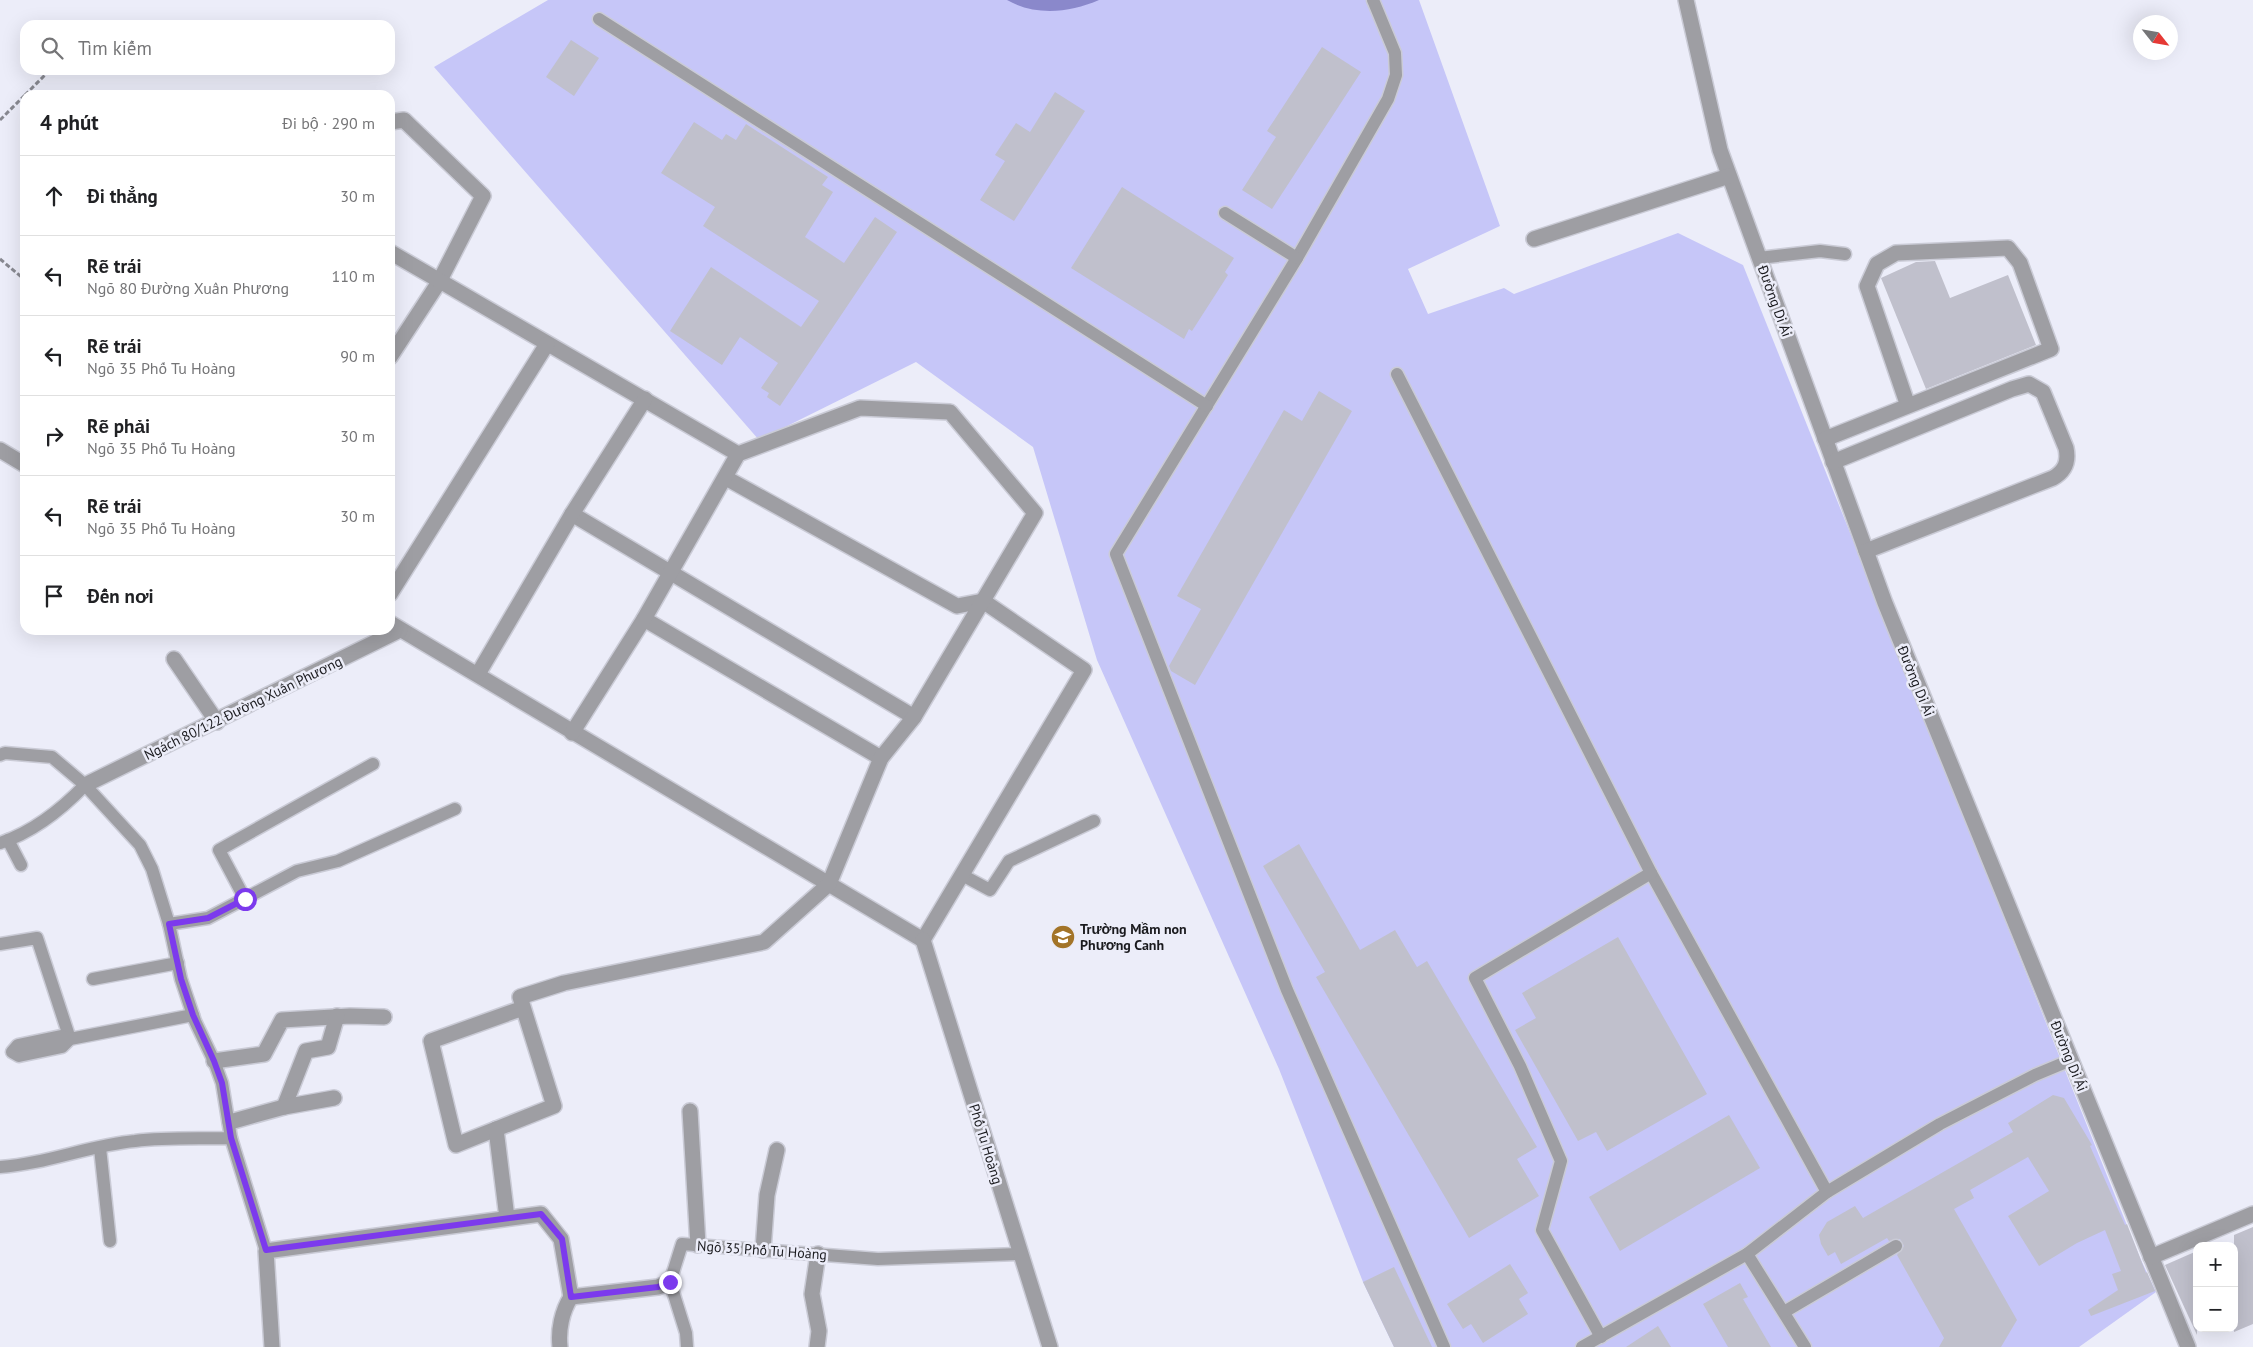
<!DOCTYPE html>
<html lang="vi">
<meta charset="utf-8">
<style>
:root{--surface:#fff;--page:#f2f2f2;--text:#202124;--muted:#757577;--line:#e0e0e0}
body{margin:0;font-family:"PT Sans",sans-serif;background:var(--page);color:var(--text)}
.controls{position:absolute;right:15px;bottom:15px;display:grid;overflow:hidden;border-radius:10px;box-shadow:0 5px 20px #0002}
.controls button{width:45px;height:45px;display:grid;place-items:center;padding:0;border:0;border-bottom:1px solid var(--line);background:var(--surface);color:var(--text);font:25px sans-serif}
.compass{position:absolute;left:2133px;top:15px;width:45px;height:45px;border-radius:50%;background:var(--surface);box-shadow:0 5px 20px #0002;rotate:121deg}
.stop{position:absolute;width:15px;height:15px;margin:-11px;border:4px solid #7c3aed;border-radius:50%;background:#fff}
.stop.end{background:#7c3aed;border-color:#fff;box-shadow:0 1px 5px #0008}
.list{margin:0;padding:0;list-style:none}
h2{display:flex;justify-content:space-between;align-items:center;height:65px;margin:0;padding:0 20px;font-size:21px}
h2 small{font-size:16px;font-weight:400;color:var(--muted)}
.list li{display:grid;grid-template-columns:32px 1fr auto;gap:15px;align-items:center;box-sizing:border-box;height:80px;padding:0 20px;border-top:1px solid var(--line)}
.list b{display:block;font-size:19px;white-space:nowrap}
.list p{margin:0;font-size:16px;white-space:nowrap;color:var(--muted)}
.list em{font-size:16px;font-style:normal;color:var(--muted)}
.icon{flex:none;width:28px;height:28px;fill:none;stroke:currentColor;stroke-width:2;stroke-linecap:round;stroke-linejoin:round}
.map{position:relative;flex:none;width:2253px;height:1347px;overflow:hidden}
.search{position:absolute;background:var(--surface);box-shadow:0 5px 20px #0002;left:20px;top:20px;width:375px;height:55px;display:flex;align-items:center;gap:12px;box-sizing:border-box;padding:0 18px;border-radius:15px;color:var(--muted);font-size:19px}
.panel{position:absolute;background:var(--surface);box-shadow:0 5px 20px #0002;left:20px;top:90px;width:375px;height:545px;border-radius:15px}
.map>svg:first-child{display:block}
.green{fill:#c6c6f8}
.water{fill:#8a88cb}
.building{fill:#c0c0cc}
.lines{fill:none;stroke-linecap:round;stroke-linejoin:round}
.lane-casing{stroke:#cacbd6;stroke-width:15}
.street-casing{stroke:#cacbd6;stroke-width:18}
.path{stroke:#888991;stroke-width:3;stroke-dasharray:5 2.5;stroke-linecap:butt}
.lane{stroke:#9e9ea3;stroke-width:12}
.street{stroke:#9e9ea3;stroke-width:15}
.route{stroke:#7c3aed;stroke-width:6}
.labels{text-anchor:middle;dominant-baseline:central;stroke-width:5;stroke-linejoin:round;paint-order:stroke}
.street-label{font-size:14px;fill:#1a1a1e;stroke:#ecedf9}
.poi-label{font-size:14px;font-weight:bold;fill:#1a1a1e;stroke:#ecedf9;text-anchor:start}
</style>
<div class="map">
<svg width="2253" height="1347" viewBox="0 0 2253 1347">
<rect width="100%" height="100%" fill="#ecedf9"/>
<!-- green -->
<polygon class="green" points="548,0 1419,0 1500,226 1408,269 1428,314 1504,288 1514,294 1678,233 1743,265 2140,1258 2156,1292 2079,1347 1394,1347 1363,1282 1279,1069 1097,660 1033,447 916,362 759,440 434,67"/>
<!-- water -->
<path class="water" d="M1007,0H1099C1069,13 1035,16 1007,0Z"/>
<!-- building -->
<g class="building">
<polygon points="571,40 599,58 574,96 546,77"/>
<polygon points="1322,47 1361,72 1272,209 1242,190 1276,137 1267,131"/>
<polygon points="1055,92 1085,111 1014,221 980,200 1005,161 995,155 1016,123 1030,132"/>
<polygon points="694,122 722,140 726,134 736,140 746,124 828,177 822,185 833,192 805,237 844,263 875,217 897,232 780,406 767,397 769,393 761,388 778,363 740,337 722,365 670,331 711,267 801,327 819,301 703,226 715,207 661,173"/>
<polygon points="1122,187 1234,258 1225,272 1228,275 1192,331 1189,329 1184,339 1071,268"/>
<polygon points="1935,261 1950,298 2008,275 2036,345 1926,389 1881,278 1916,262"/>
<polygon points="1319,391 1352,411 1195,685 1171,671 1169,666 1201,609 1177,596 1284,410 1302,421"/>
<polygon points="1299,844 1360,950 1395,930 1417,967 1427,961 1537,1147 1517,1159 1539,1196 1469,1238 1316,977 1325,972 1263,866"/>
<polygon points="1618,937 1707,1094 1607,1151 1596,1132 1578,1141 1515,1030 1536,1018 1522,993"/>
<polygon points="2053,1095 2064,1098 2092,1145 2090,1146 2125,1225 2127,1224 2146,1273 2147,1272 2155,1291 2091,1316 2088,1310 2118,1290 2112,1274 2121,1271 2105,1230 2077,1243 2039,1266 2008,1216 2049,1191 2028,1157 1970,1190 1974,1198 1954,1209 2017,1320 2001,1347 1939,1347 1944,1338 1897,1255 1904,1246 1900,1239 1889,1241 1887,1238 1841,1264 1835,1252 1828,1256 1821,1244 1819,1235 1827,1222 1855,1206 1863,1218 2013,1132 2008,1123"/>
<polygon points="1729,1115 1760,1168 1620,1251 1589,1197"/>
<polygon points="2253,1227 2253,1324 2234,1332 2234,1235"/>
<polygon points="2197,1251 2197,1335 2165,1265"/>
<polygon points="1510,1264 1528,1293 1519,1299 1528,1314 1483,1343 1471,1324 1463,1329 1447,1304"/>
<polygon points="1394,1267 1432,1347 1394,1347 1363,1282"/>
<polygon points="1740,1283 1748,1297 1743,1299 1771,1347 1728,1347 1703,1304"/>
<polygon points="1658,1326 1671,1347 1626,1347"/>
</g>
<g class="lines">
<!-- lane casing -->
<g class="lane-casing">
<g id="lane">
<polyline points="1373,0 1395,53 1396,75 1388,99 1297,258 1116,554 1287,990 1444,1347"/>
<polyline points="599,19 1207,406"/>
<polyline points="1225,213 1297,258"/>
<polyline points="1759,258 1820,251 1845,254"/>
<polyline points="1397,374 1651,873 1827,1192"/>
<polyline points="0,755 5,753 52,757 85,785 140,845 152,869 169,924 181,979 195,1021 214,1061 222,1083 231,1138 266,1251"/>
<polyline points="8,840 21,865"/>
<path d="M0,843C33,832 61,810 85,785"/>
<polyline points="962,875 990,890 1009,861 1094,821"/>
<polyline points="245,899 219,850 373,764"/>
<polyline points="169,924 208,918 297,871 338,861 455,809"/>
<polyline points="0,944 37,938 70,1039"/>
<polyline points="93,979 178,963"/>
<polyline points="70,1039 61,1036 18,1045 12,1052 19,1056 62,1047 70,1039 193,1015"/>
<polyline points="100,1148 110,1241"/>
<path d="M0,1167C46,1164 90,1145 135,1141C167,1137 199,1139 231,1138"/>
<polyline points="1747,1254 1805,1347"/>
<polyline points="1784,1312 1896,1246"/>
<polyline points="1601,1337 1542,1230 1561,1161 1520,1066 1475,978 1651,873"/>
<polyline points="687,1347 686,1333 670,1282 682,1244 878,1259 1021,1254"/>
<polyline points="1582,1347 1747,1254 1827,1192 1940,1124 2035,1075 2071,1060"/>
</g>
</g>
<!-- street casing -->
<g class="street-casing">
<g id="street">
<polyline points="1686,0 1720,150 1885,603 2188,1347"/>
<polyline points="390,122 404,120 483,196 439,282 390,357"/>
<polyline points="1534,239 1729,176"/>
<polyline points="390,252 738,454"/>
<polyline points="1825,439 1908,406 1867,286 1877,264 1896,253 2008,248 2020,263 2051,349 1908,406"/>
<polyline points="0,450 25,465"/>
<path d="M1833,462L2012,389L2029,384L2043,392L2066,448C2069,462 2065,471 2053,478L1866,551"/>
<polyline points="726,478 957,606 983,601 1084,670 923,940"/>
<polyline points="572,514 914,717"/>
<polyline points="390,594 547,344"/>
<polyline points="644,619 881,758"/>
<polyline points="390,623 923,940"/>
<polyline points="174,659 217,722"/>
<polyline points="478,674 572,514 645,399"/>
<polyline points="85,785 400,630"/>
<polyline points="923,940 1050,1347"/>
<polyline points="523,1008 431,1041 456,1145 554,1106 520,997 564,983 764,942 829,884 881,758 914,717 1035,513 950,412 860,408 738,454 644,619 572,733"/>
<polyline points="214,1061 264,1054 282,1020 350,1016 384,1017"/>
<polyline points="284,1107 306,1051 328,1047 337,1016"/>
<polyline points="690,1111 698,1245"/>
<polyline points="230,1122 284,1107 334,1098"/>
<polyline points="496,1129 507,1218"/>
<polyline points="763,1250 767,1195 777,1150"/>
<polyline points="2151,1257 2253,1214"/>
<polyline points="571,1297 658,1287 670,1282"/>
<polyline points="272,1347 266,1251 541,1214 561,1239 571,1297"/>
<path d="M560,1347C558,1330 562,1311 571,1297"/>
<polyline points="817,1347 819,1331 812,1294 818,1254"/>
</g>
</g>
<!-- path -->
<g class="path">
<polyline points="25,95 50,70"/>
<polyline points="0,120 25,95"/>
<polyline points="0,259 25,280"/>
</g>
<!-- lane -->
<use href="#lane" class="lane"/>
<!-- street -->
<use href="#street" class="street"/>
</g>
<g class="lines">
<!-- route -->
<polyline class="route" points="245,899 208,918 169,924 181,979 193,1015 214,1061 222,1083 231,1138 266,1250 541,1214 562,1239 571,1297 658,1287 670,1282"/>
</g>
<!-- icons -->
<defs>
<g id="school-disc" transform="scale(1.25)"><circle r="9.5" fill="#a37428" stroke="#ecedf9"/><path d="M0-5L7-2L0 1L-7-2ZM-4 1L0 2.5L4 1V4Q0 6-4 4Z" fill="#fff"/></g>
</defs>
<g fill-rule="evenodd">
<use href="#school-disc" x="1063" y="937"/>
</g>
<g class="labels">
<!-- street labels -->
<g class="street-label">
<text transform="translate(1775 301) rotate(70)">Đường Di Ái</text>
<text transform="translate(1916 681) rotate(68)">Đường Di Ái</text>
<text transform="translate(243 708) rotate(-26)">Ngách 80/122 Đường Xuân Phương</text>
<text transform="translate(2069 1056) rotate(68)">Đường Di Ái</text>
<text transform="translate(986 1144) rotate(73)">Phố Tu Hoàng</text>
<text transform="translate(762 1250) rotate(4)">Ngõ 35 Phố Tu Hoàng</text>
</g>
<!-- poi labels -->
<g class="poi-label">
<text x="1080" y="929">Trường Mầm non<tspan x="1080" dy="16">Phương Canh</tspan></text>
</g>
</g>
</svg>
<div class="controls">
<button>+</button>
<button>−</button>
</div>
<svg class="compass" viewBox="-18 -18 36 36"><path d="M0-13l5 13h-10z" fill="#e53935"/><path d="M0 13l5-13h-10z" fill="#757577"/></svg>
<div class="stop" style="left:245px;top:899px"></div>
<div class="stop end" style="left:670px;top:1282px"></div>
<div class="search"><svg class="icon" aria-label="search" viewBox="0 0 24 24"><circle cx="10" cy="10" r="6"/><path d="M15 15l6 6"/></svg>Tìm kiếm</div>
<section class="panel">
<h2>4 phút<small>Đi bộ · 290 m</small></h2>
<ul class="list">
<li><svg class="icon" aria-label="ahead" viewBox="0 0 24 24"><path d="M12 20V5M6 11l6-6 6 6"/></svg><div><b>Đi thẳng</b></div><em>30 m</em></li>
<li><svg class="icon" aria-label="left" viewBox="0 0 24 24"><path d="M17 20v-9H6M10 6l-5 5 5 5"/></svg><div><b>Rẽ trái</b><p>Ngõ 80 Đường Xuân Phương</p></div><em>110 m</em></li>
<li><svg class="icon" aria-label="left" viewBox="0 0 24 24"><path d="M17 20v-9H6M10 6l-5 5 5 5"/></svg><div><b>Rẽ trái</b><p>Ngõ 35 Phố Tu Hoàng</p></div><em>90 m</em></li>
<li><svg class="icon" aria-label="right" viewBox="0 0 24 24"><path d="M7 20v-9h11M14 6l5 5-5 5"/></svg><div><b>Rẽ phải</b><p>Ngõ 35 Phố Tu Hoàng</p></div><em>30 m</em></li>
<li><svg class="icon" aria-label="left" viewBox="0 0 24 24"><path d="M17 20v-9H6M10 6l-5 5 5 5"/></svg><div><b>Rẽ trái</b><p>Ngõ 35 Phố Tu Hoàng</p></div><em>30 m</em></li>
<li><svg class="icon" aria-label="arrive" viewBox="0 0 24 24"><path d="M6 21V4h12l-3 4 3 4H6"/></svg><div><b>Đến nơi</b></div></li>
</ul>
</section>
</div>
